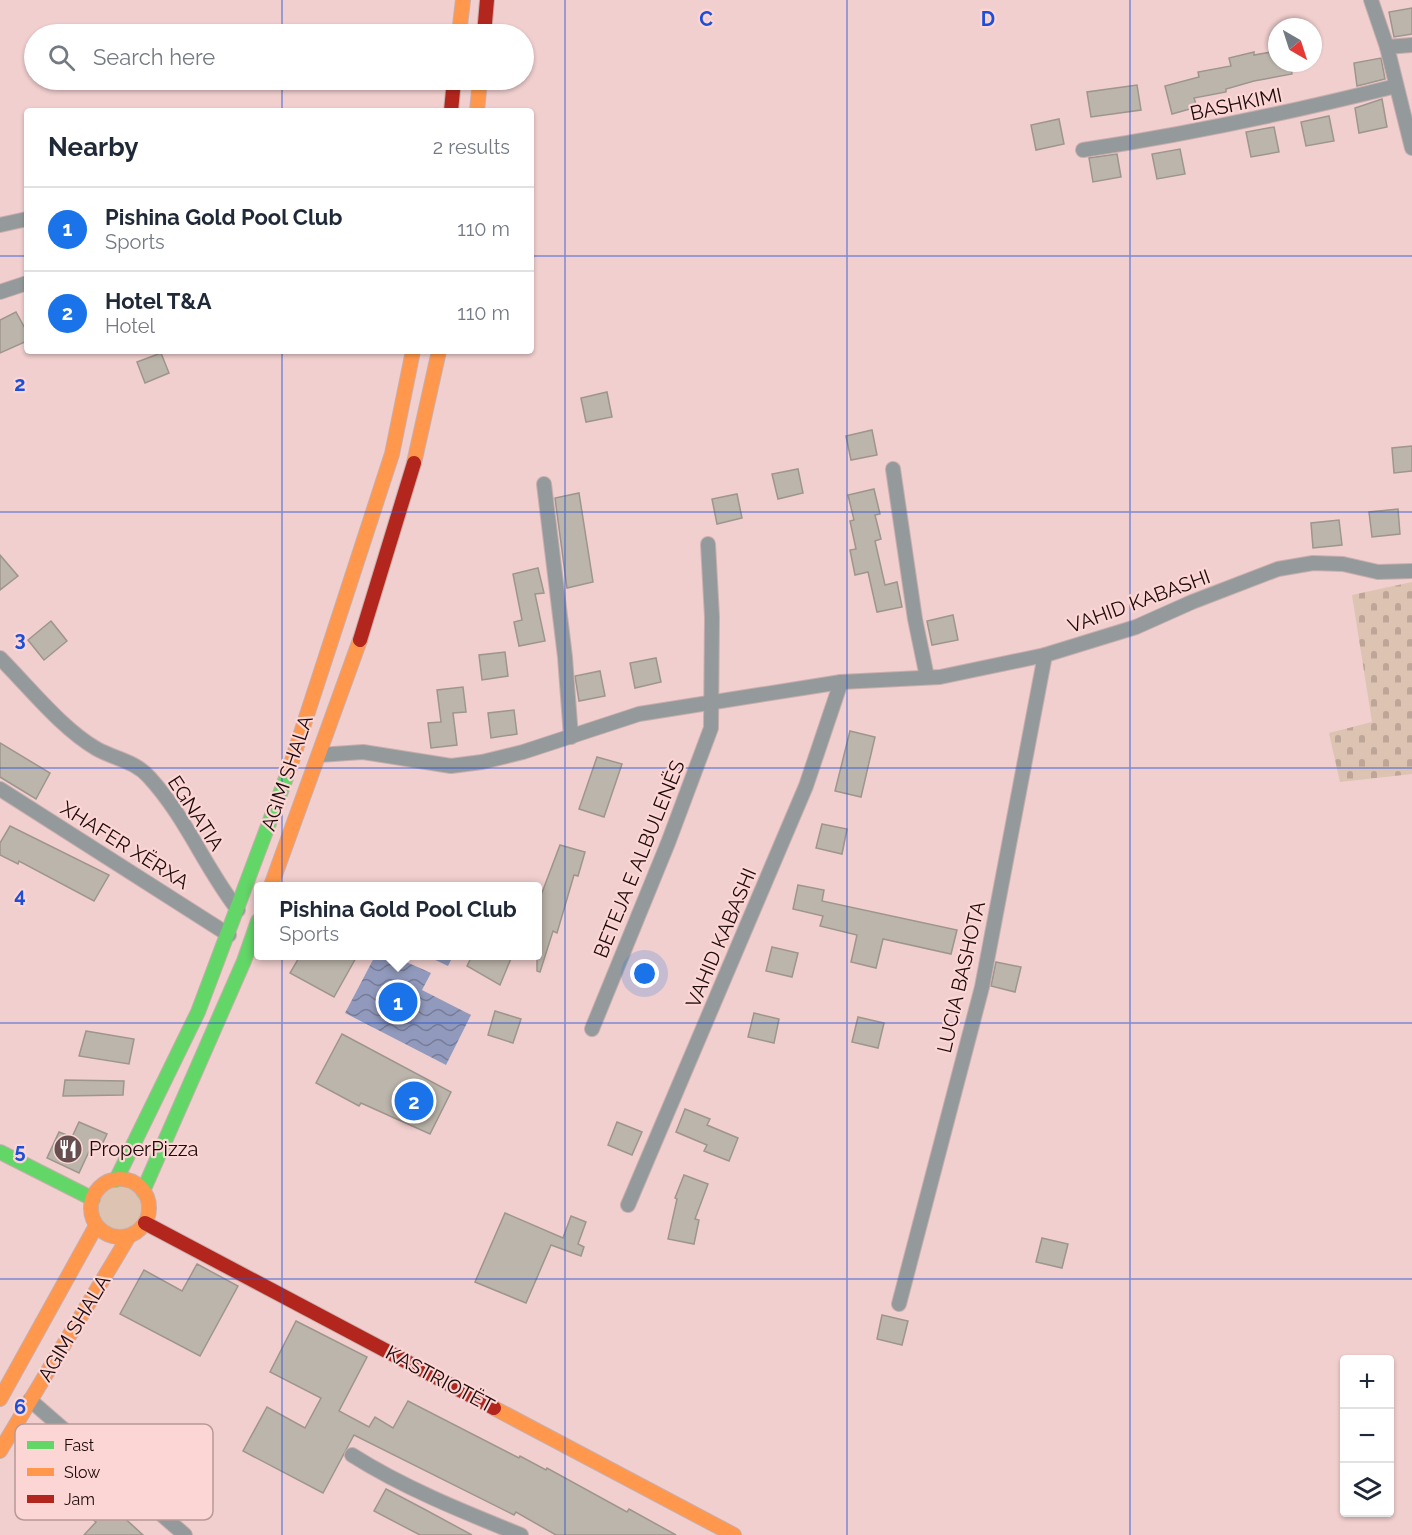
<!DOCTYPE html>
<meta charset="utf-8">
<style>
:root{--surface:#fff;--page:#f2f2f3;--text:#1f2937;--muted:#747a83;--line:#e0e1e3;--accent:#1a73e8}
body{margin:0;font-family:Raleway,sans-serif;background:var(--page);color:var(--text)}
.controls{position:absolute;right:18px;bottom:18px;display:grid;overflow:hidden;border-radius:6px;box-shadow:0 2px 4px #0004}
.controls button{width:54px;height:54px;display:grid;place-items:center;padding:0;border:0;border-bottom:2px solid var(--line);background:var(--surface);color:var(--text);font:30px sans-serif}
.compass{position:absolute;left:1268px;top:18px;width:54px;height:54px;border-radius:50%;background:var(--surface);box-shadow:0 2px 4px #0004;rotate:141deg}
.you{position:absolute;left:645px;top:974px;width:21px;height:21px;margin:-15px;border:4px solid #fff;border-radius:50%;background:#1a73e8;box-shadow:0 0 0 9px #1a73e833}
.badge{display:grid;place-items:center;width:39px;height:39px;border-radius:50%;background:var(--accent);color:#fff;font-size:20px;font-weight:700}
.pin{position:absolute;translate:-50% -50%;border:3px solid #fff;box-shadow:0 2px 6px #0006}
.popup{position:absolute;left:254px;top:882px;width:288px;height:78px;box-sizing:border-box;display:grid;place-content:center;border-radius:6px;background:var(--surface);filter:drop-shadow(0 2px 4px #0005);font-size:20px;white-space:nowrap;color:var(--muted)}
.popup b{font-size:22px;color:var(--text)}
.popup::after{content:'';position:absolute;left:50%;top:100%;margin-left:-12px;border:12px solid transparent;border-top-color:var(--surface)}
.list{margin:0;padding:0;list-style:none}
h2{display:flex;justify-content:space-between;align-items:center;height:78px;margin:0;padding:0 24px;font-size:26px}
h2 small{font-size:20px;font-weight:400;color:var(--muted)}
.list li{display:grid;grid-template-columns:39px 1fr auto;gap:18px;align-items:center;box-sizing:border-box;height:84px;padding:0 24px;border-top:2px solid var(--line)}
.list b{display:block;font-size:22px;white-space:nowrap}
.list p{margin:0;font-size:20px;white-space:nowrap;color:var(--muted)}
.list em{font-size:20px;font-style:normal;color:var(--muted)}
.icon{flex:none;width:33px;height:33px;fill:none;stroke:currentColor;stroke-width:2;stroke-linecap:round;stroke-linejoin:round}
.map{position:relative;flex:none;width:1412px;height:1535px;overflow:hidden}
.search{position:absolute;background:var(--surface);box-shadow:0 2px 4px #0004;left:24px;top:24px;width:510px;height:66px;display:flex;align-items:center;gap:15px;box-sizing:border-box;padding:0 21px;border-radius:33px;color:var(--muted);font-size:22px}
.panel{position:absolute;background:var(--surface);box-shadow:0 2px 4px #0004;left:24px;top:108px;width:510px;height:246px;border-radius:6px}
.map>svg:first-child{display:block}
.green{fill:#ddc3b1}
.cemetery{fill:url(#cemetery-stones)}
.water{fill:url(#water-waves)}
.building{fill:#bcb5ab;stroke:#9e958e;stroke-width:1.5}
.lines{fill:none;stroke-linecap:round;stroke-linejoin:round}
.street-casing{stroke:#c8aead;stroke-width:16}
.fast-casing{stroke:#c8aead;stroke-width:16}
.slow-casing{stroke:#c8aead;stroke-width:16}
.jam-casing{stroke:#c8aead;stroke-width:16}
.street{stroke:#949a9b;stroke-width:14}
.fast{stroke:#63d668;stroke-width:14}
.slow{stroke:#ff974d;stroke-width:14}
.jam{stroke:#b3261e;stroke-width:14}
.grid{fill:none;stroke:#1d4ed8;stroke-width:1.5;stroke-opacity:0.55}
.labels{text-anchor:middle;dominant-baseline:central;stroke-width:4.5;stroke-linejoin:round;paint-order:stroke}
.street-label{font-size:20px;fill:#1d0a0a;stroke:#fbd6d5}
.poi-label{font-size:20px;fill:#1d0a0a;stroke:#fbd6d5;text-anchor:start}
.key{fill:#fbd6d5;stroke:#b89998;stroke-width:1.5}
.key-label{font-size:16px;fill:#1d0a0a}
.grid-label{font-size:20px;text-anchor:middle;font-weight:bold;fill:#1d4ed8;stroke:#fbd6d5;stroke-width:4.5;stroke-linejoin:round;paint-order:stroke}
</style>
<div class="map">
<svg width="1412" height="1535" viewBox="0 0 1412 1535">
<defs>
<pattern id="cemetery-stones" width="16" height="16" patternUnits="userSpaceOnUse" patternTransform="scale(1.5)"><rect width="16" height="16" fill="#ddc3b1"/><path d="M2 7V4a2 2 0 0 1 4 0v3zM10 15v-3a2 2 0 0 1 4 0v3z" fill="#bda697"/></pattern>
<pattern id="water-waves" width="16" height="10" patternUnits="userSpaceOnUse" patternTransform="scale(1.5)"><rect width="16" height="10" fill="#919abc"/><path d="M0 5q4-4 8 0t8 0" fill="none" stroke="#767c97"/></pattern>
</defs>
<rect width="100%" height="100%" fill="#f0cfce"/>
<!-- green -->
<circle class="green" cx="120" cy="1208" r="21"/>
<!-- cemetery -->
<polygon class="cemetery" points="1412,582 1412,774 1340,782 1329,733 1372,722 1352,595"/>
<!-- water -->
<g class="water">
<polygon points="375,956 406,956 404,961 431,973 422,990 471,1015 446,1065 345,1013"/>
<polygon points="427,956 453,956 448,966"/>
</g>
<!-- building -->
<g class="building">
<polygon points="1412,8 1412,34 1394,37 1389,12"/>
<polygon points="1277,51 1277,63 1290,63 1292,74 1254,81 1226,89 1226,92 1194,98 1197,107 1172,114 1165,86 1199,77 1198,72 1231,66 1229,58 1254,52 1254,55"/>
<polygon points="1381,58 1385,79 1357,86 1354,63"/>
<polygon points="1137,85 1141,110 1091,117 1087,92"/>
<polygon points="1382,99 1387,127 1359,133 1355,108"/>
<polygon points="1329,116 1334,141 1306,146 1301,122"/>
<polygon points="1059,119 1064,144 1036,150 1031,125"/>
<polygon points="1274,127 1279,152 1251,157 1246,132"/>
<polygon points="1180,149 1185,174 1157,179 1152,154"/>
<polygon points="1117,154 1121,177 1093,182 1089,158"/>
<polygon points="16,312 27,332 27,341 0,353 0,320"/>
<polygon points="161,353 169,373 145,383 137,362"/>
<polygon points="607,392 612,417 586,422 581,398"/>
<polygon points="872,430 877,455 851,460 846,436"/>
<polygon points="1412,446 1412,471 1394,473 1392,448"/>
<polygon points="798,469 803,493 778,499 772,474"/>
<polygon points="874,489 880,514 875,515 881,539 875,541 885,585 897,582 902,607 877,612 868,572 855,575 850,550 856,549 850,521 854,520 848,495"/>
<polygon points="579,493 593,582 567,588 555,498"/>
<polygon points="737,494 742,518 717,524 712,499"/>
<polygon points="1398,509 1400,534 1372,537 1369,512"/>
<polygon points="1339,520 1342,545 1313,548 1311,523"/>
<polygon points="0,555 18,576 0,590"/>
<polygon points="538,568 544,593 535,594 545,641 519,646 514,622 522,620 513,574"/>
<polygon points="953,615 958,640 932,645 927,621"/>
<polygon points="51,621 67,641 44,660 28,640"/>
<polygon points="505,652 508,676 482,680 479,655"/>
<polygon points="656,658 661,682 635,688 630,663"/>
<polygon points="600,671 605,696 579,701 575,676"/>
<polygon points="463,687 466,712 453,713 457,745 431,748 428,723 441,722 437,690"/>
<polygon points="514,710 517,734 491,738 488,713"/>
<polygon points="850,731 875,737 861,797 835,791"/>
<polygon points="0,743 50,773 36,799 0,777"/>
<polygon points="597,757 622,764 604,817 579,809"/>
<polygon points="822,824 847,829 842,854 816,848"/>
<polygon points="10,826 109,875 94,901 19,861 18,864 0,855 0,843"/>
<polygon points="560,845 585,852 578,876 574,875 557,933 553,931 540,972 537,971 537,906"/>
<polygon points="798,885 824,890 822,901 957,930 951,954 883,939 876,968 851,962 857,935 820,926 823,916 793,909"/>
<polygon points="772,947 798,953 792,977 766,971"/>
<polygon points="300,956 357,956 334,997 290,973"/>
<polygon points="472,956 512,956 500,985 467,966"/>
<polygon points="996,962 1021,967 1015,992 991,986"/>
<polygon points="495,1011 521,1019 513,1043 488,1035"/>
<polygon points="754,1013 779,1019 774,1043 748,1037"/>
<polygon points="858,1017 884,1023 878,1048 852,1042"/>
<polygon points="86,1031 134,1039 129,1064 79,1056"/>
<polygon points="342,1034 451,1092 430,1134 361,1103 359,1106 316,1083"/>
<polygon points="65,1080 124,1081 123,1095 63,1096"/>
<polygon points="685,1109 710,1119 707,1125 738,1138 729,1161 704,1151 707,1145 676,1132"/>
<polygon points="79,1122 107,1134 100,1149 92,1145 79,1173 47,1158 59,1132 72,1137"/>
<polygon points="617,1122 642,1132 632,1155 608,1145"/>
<polygon points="684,1175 708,1184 695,1219 699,1220 694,1244 668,1239 677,1199 675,1198"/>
<polygon points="505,1213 563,1238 571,1216 586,1222 578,1244 584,1247 581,1256 551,1245 526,1303 475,1282"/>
<polygon points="1042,1238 1068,1244 1062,1268 1036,1262"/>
<polygon points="197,1264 238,1286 200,1356 120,1314 144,1270 182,1291"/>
<polygon points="882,1315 908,1321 902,1345 877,1339"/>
<polygon points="296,1321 367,1357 339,1411 369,1427 375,1417 393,1428 408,1401 519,1458 520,1456 546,1470 547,1468 627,1512 629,1509 676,1535 556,1535 516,1512 514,1515 354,1435 323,1493 243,1451 267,1407 305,1428 321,1398 270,1372"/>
<polygon points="386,1489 424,1509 472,1535 420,1535 374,1511"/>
<polygon points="107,1502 143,1535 84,1535 96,1522 91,1518"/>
</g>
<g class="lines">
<!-- street casing -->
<g class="street-casing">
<g id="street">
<polyline points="1371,0 1387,47 1412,148"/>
<polyline points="1387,47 1412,45"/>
<path d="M1083,150C1189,134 1292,112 1396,86"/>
<polyline points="0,225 27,219"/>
<polyline points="0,292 27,283"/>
<polyline points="893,469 915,619 927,677"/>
<polyline points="544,484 565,657 571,737"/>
<path d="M0,658C29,687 62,729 97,749C115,759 135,761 149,777C186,817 205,868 238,910"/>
<polyline points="319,755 363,752 451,766 482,762 523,752 639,714 841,682 940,677 1045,655 1136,627 1192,602 1278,569 1313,563 1343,564 1378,572 1412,571"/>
<polyline points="0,789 229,935"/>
<polyline points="592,1029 668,843 711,728 712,617 708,544"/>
<polyline points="628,1205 806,786 841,682"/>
<polyline points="899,1304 982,987 1045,655"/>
<polyline points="30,1400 185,1535"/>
<path d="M352,1455C404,1488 464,1512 521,1535"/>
</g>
</g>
<!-- fast casing -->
<g class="fast-casing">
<g id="fast">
<polyline points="0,1152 93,1199"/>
<polyline points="116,1180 198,1012 289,770"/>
<polyline points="143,1191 244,961 258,921"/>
</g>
</g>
<!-- slow casing -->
<g class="slow-casing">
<g id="slow">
<polyline points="459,34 463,0"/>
<polyline points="477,111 480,80"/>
<polyline points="414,463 439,351"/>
<polyline points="289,770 392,454 413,351"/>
<polyline points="271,886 360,640"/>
<circle cx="120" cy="1208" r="29"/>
<polyline points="0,1399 96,1226"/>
<polyline points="494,1408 734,1535"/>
<polyline points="0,1451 129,1236"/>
</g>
</g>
<!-- jam casing -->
<g class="jam-casing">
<g id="jam">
<polyline points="484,34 487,0"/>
<polyline points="451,111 454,80"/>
<polyline points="360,640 414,463"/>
<polyline points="145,1223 494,1408"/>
</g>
</g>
<!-- street -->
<use href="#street" class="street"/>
<!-- fast -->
<use href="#fast" class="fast"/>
<!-- slow -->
<use href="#slow" class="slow"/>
<!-- jam -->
<use href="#jam" class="jam"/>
</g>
<!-- grid -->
<path class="grid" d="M282,0V34M565,0V1535M847,0V1535M1130,0V1535M282,80V111M0,256H27M531,256H1412M282,351V1535M0,512H1412M0,768H1412M0,1023H1412M0,1279H1412"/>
<!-- icons -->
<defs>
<g id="restaurant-disc" transform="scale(1.5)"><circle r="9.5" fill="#674f4f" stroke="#fbd6d5"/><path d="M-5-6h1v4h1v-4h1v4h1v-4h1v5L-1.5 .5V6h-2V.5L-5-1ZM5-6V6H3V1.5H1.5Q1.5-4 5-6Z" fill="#fff"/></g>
</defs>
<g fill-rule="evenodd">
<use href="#restaurant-disc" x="68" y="1149"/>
</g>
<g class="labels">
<!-- street labels -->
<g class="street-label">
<text transform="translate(1236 104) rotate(-12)">BASHKIMI</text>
<text transform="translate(1139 601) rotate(-20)">VAHID KABASHI</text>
<text transform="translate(287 773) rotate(-71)">AGIM SHALA</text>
<text transform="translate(196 813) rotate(57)">EGNATIA</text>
<text transform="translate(125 845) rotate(32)">XHAFER XËRXA</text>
<text transform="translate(639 859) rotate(-68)">BETEJA E ALBULENËS</text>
<text transform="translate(721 938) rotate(-67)">VAHID KABASHI</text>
<text transform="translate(961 977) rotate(-77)">LUCIA BASHOTA</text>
<text transform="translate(74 1328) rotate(-59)">AGIM SHALA</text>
<text transform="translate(440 1379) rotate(28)">KASTRIOTËT</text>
</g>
<!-- poi labels -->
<g class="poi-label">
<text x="89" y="1149">ProperPizza</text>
</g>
</g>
<!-- legend -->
<rect x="15" y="1424" width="198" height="96" rx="9" class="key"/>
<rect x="27" y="1441" width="27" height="8" fill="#63d668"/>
<rect x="27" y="1468" width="27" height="8" fill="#ff974d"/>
<rect x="27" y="1495" width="27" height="8" fill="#b3261e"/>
<g class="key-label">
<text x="64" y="1451">Fast</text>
<text x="64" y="1478">Slow</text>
<text x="64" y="1505">Jam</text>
</g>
<g class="grid-label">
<text x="706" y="26">C</text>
<text x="988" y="26">D</text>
<text x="20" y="391">2</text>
<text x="20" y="646">3</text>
<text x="20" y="902">4</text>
<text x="20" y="1158">5</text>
<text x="20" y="1414">6</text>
</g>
</svg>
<div class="controls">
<button>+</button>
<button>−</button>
<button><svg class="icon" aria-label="layers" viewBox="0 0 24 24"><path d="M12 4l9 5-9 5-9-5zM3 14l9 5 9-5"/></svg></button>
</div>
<svg class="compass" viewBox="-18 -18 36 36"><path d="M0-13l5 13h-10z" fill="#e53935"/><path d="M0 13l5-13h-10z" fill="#747a83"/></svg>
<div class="you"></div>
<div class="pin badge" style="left:398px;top:1002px">1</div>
<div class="popup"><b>Pishina Gold Pool Club</b>Sports</div>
<div class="pin badge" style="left:414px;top:1101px">2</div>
<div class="search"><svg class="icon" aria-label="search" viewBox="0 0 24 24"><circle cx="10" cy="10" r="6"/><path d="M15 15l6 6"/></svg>Search here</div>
<section class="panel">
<h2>Nearby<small>2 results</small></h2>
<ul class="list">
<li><span class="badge">1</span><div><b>Pishina Gold Pool Club</b><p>Sports</p></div><em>110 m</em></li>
<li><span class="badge">2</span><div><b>Hotel T&amp;A</b><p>Hotel</p></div><em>110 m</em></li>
</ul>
</section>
</div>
